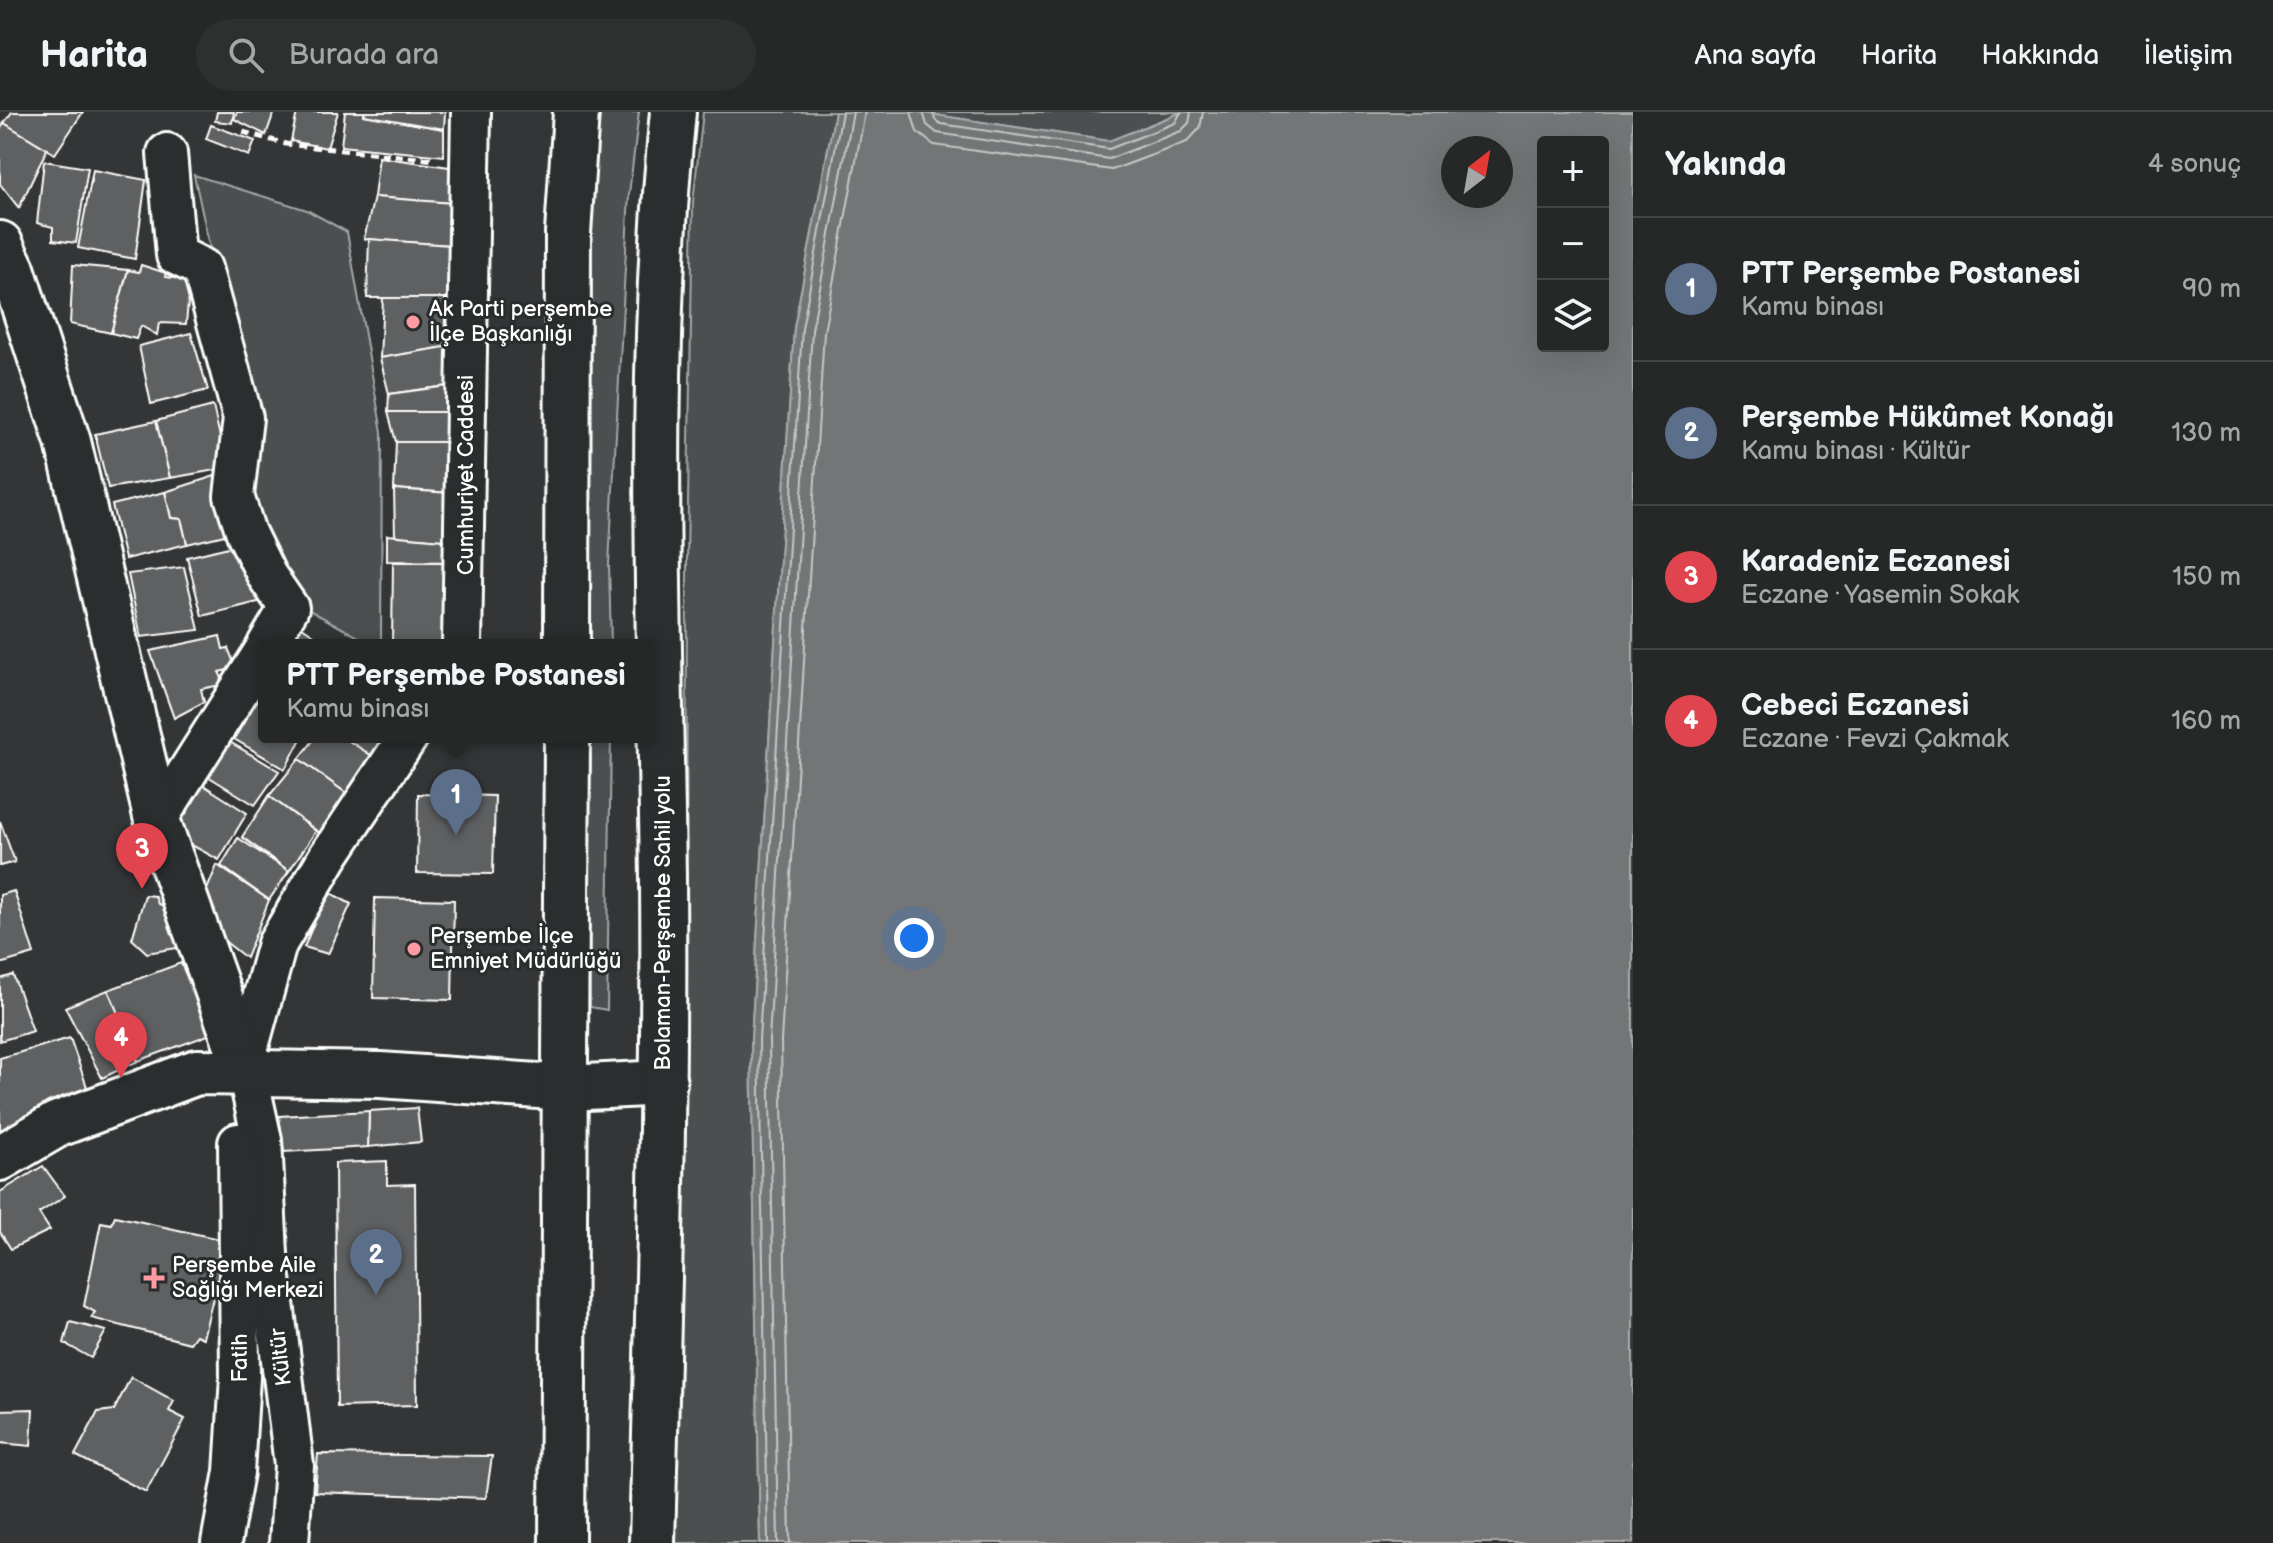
<!DOCTYPE html>
<html lang="tr">
<meta charset="utf-8">
<style>
:root{--surface:#262828;--page:#2e3030;--text:#f1f3f6;--muted:#a4a6a8;--line:#424445;--accent:#ff9aa2}
body{margin:0;font-family:"Balsamiq Sans",sans-serif;background:var(--page);color:var(--text)}
.controls{position:absolute;right:24px;top:24px;display:grid;overflow:hidden;border-radius:8px;box-shadow:0 8px 32px #0002}
.controls button{width:72px;height:72px;display:grid;place-items:center;padding:0;border:0;border-bottom:2px solid var(--line);background:var(--surface);color:var(--text);font:40px sans-serif}
.compass{position:absolute;left:1441px;top:24px;width:72px;height:72px;border-radius:50%;background:var(--surface);box-shadow:0 8px 32px #0002;rotate:31deg}
.you{position:absolute;left:914px;top:826px;width:28px;height:28px;margin:-20px;border:6px solid #fff;border-radius:50%;background:#1a73e8;box-shadow:0 0 0 12px #1a73e833}
.badge{display:grid;place-items:center;width:52px;height:52px;border-radius:50%;background:var(--accent);color:#fff;font-size:26px;font-weight:700}
.pin{position:absolute;translate:-50% -66px;filter:drop-shadow(0 2px 4px #0008)}
.pin::after{content:'';position:absolute;top:42px;width:28px;height:24px;background:inherit;clip-path:polygon(0 0,100% 0,50% 100%)}
.popup{position:absolute;left:258px;top:527px;width:396px;height:104px;box-sizing:border-box;display:grid;place-content:center;border-radius:8px;background:var(--surface);filter:drop-shadow(0 2px 6px #0005);font-size:26px;white-space:nowrap;color:var(--muted)}
.popup b{font-size:30px;color:var(--text)}
.popup::after{content:'';position:absolute;left:50%;top:100%;margin-left:-16px;border:16px solid transparent;border-top-color:var(--surface)}
.list{margin:0;padding:0;list-style:none}
h2{display:flex;justify-content:space-between;align-items:center;height:104px;margin:0;padding:0 32px;font-size:34px}
h2 small{font-size:26px;font-weight:400;color:var(--muted)}
.list li{display:grid;grid-template-columns:52px 1fr auto;gap:24px;align-items:center;box-sizing:border-box;height:144px;padding:0 32px;border-top:2px solid var(--line)}
.list b{display:block;font-size:30px;white-space:nowrap}
.list p{margin:0;font-size:26px;white-space:nowrap;color:var(--muted)}
.list em{font-size:26px;font-style:normal;color:var(--muted)}
.icon{flex:none;width:44px;height:44px;fill:none;stroke:currentColor;stroke-width:2;stroke-linecap:round;stroke-linejoin:round}
.map{position:relative;flex:none;width:1633px;height:1431px;overflow:hidden}
header{display:flex;align-items:center;gap:48px;box-sizing:border-box;height:112px;padding:0 40px;background:var(--surface);border-bottom:2px solid var(--line)}
header strong{font-size:38px}
nav{display:flex;gap:44px;margin-inline-start:auto;font-size:28px}
.search{width:560px;height:72px;background:var(--page);display:flex;align-items:center;gap:20px;box-sizing:border-box;padding:0 28px;border-radius:44px;color:var(--muted);font-size:30px}
main{display:flex}
aside{flex:1;background:var(--surface)}
.map>svg:first-child{display:block}
.green{fill:#4c4f50;stroke:#a6a7a8;stroke-width:2}
.water{fill:#737576;stroke:#abacad;stroke-width:2;fill-rule:evenodd}
.lines{fill:none;stroke-linecap:round;stroke-linejoin:round}
.shore{stroke:#c7c8c8;stroke-width:2}
.building{fill:#5f6162;stroke:#fff;stroke-width:2}
.minor-casing{stroke:#fff;stroke-width:44}
.tertiary-casing{stroke:#fff;stroke-width:50}
.primary-casing{stroke:#fff;stroke-width:50}
.path{stroke:#fff;stroke-width:5;stroke-dasharray:8 6;stroke-linecap:butt}
.minor{stroke:#2a2d2e;stroke-width:38}
.tertiary{stroke:#2a2d2e;stroke-width:44}
.primary{stroke:#2a2d2e;stroke-width:44}
.poi-dot{fill:#ff9aa2;stroke:#2a2d2e;stroke-width:3}
.labels{text-anchor:middle;dominant-baseline:central;stroke-width:6;stroke-linejoin:round;paint-order:stroke}
.poi-label{font-size:22px;fill:#fff;stroke:#2a2d2e;text-anchor:start}
.street-label{font-size:22px;fill:#fff;stroke:#2a2d2e}
</style>
<header>
<strong>Harita</strong>
<div class="search"><svg class="icon" aria-label="search" viewBox="0 0 24 24"><circle cx="10" cy="10" r="6"/><path d="M15 15l6 6"/></svg>Burada ara</div>
<nav><a>Ana sayfa</a><a>Harita</a><a>Hakkında</a><a>İletişim</a></nav>
</header>
<main>
<div class="map">
<svg width="1633" height="1431" viewBox="0 0 1633 1431">
<rect width="100%" height="100%" fill="#333536"/>
<filter id="ink" filterUnits="userSpaceOnUse"><feTurbulence type="fractalNoise" baseFrequency=".0125" numOctaves="2"/><feDisplacementMap in="SourceGraphic" scale="16" xChannelSelector="R" yChannelSelector="G"/><feConvolveMatrix kernelMatrix="1 2 1 2 8 2 1 2 1" color-interpolation-filters="sRGB"/></filter>
<g filter="url(#ink)">
<!-- green -->
<g class="green">
<path d="M592,0H639L629,82L609,452L611,533H586C583,355 591,178 592,0Z"/>
<polygon points="703,0 835,0 794,216 751,928 760,1431 674,1431 686,891 687,449 693,90"/>
<polygon points="916,0 1182,0 1109,29"/>
<polygon points="194,63 307,98 347,120 382,320 381,533 373,533 298,492 237,383 219,177"/>
<polygon points="587,625 611,625 607,898 590,895"/>
</g>
<!-- water -->
<path class="water" d="M835,0H916L1109,29L1182,0H1633V1431H760L751,928L794,216ZM1543,30H1603V234H1543ZM1453,36H1501V84H1453Z"/>
<g class="lines">
<!-- shore -->
<g class="shore">
<polyline points="911,0 917,20 934,33 1112,58 1187,30 1200,16 1203,0"/>
<polyline points="923,0 927,13 937,21 1109,47 1181,19 1189,11 1191,0"/>
<polyline points="933,0 935,8 941,12 1109,37 1175,11 1181,0"/>
<polyline points="768,1431 759,928 802,217 842,0"/>
<polyline points="778,1431 769,928 812,218 853,0"/>
<polyline points="790,1431 781,929 824,220 865,0"/>
</g>
</g>
<!-- building -->
<g class="building">
<polygon points="12,0 83,0 55,42 4,11"/>
<polygon points="217,0 234,0 232,11 215,9"/>
<polygon points="237,0 274,0 266,23 234,7"/>
<polygon points="297,0 338,0 327,36 291,29"/>
<polygon points="345,0 365,0 364,3 444,17 444,44 341,34"/>
<polygon points="365,0 445,0 444,17 364,3"/>
<polygon points="4,11 47,37 19,96 0,72 0,18"/>
<polygon points="211,13 255,29 249,44 206,27"/>
<polygon points="379,45 456,56 460,92 374,85"/>
<polygon points="44,49 88,56 76,131 53,128 53,115 37,111"/>
<polygon points="93,58 146,68 135,147 78,136"/>
<polygon points="374,85 453,91 450,133 364,127"/>
<polygon points="369,127 450,133 452,186 367,186"/>
<polygon points="73,153 128,158 111,221 70,212"/>
<polygon points="141,153 166,161 165,165 190,168 186,212 159,211 157,223 141,214 136,227 111,221 128,158 139,160"/>
<polygon points="383,186 445,186 445,235 380,246"/>
<polygon points="191,221 208,278 151,292 139,234"/>
<polygon points="445,235 452,237 448,274 389,282 380,246"/>
<polygon points="448,274 446,300 388,300 389,282"/>
<polygon points="213,294 227,356 170,366 156,309"/>
<polygon points="388,300 446,300 449,330 396,330"/>
<polygon points="156,309 170,366 108,376 95,322"/>
<polygon points="396,330 449,330 450,381 394,377"/>
<polygon points="218,363 233,421 187,432 181,407 171,406 165,380"/>
<polygon points="394,377 450,381 453,429 395,424"/>
<polygon points="165,380 171,406 181,407 187,432 125,447 112,393"/>
<polygon points="387,423 453,429 452,450 387,449"/>
<polygon points="245,431 262,489 202,504 187,445"/>
<polygon points="393,450 452,450 447,513 439,533 392,533"/>
<polygon points="184,455 199,518 141,525 128,462"/>
<polygon points="302,515 329,533 282,533 290,522"/>
<polygon points="220,524 223,537 228,536 236,556 219,560 225,572 201,577 204,590 174,606 150,539"/>
<polygon points="264,576 264,625 302,625 285,657 234,627"/>
<polygon points="316,625 343,625 371,643 346,681 299,647"/>
<polygon points="343,625 382,625 371,643"/>
<polygon points="228,629 279,659 255,693 206,663"/>
<polygon points="299,647 346,681 321,722 269,684"/>
<polygon points="197,669 247,701 219,748 184,729 175,719"/>
<polygon points="418,682 495,684 493,762 417,761"/>
<polygon points="269,684 316,719 289,759 242,725"/>
<polygon points="0,709 15,750 0,754"/>
<polygon points="238,726 289,759 269,788 221,754"/>
<polygon points="217,753 269,788 246,846 218,824 206,780"/>
<polygon points="14,779 34,842 0,852 0,783"/>
<polygon points="327,779 351,792 328,842 304,835"/>
<polygon points="145,783 155,784 158,792 173,796 183,835 147,841 132,827"/>
<polygon points="375,786 454,788 452,888 373,886"/>
<polygon points="181,851 211,922 138,949 108,878"/>
<polygon points="13,863 33,919 0,929 0,867"/>
<polygon points="108,878 138,949 102,966 65,895"/>
<polygon points="70,926 87,975 0,1021 0,946"/>
<polygon points="417,996 421,1030 368,1035 369,999"/>
<polygon points="369,999 368,1035 284,1040 279,1004"/>
<polygon points="387,1049 387,1073 415,1072 417,1293 337,1295 335,1051"/>
<polygon points="43,1054 65,1084 39,1101 50,1118 11,1137 0,1120 0,1080"/>
<polygon points="115,1104 219,1127 217,1136 225,1138 203,1226 196,1223 190,1231 91,1206 95,1200 84,1194 101,1110 111,1112"/>
<polygon points="70,1210 106,1219 91,1246 64,1231"/>
<polygon points="131,1265 174,1289 169,1299 185,1307 146,1380 75,1343 98,1300 114,1298"/>
<polygon points="33,1297 31,1334 0,1331 0,1298"/>
<polygon points="318,1342 492,1344 486,1386 315,1380"/>
</g>
<g class="lines">
<!-- minor casing -->
<g class="minor-casing">
<g id="minor">
<polyline points="167,41 176,143 202,156 243,306 234,384 246,421 267,464 289,496 267,533"/>
<polyline points="462,533 471,0"/>
<polyline points="157,708 264,539"/>
<polyline points="245,949 277,832 328,745 408,625"/>
<polyline points="248,964 262,1028 268,1142 294,1353 289,1431"/>
<polyline points="221,1431 234,1360 240,1265 238,1031"/>
</g>
</g>
<!-- tertiary casing -->
<g class="tertiary-casing">
<g id="tertiary">
<polyline points="0,132 12,157 68,330 157,708 248,964"/>
<polyline points="0,1046 58,1012 197,960 380,963 567,976 664,971"/>
</g>
</g>
<!-- primary casing -->
<g class="primary-casing">
<g id="primary">
<polyline points="567,533 568,121 576,0"/>
<polyline points="562,1431 567,625"/>
<path d="M652,1431C658,1210 665,990 663,769C660,514 647,254 673,0"/>
</g>
</g>
<!-- path -->
<polyline class="path" points="243,20 286,32 436,48"/>
<!-- minor -->
<use href="#minor" class="minor"/>
<!-- tertiary -->
<use href="#tertiary" class="tertiary"/>
<!-- primary -->
<use href="#primary" class="primary"/>
</g>
</g>
<!-- markers -->
<g class="poi-dot">
<circle cx="413" cy="210" r="8"/>
<circle cx="414" cy="837" r="8"/>
<path d="M150 1154h8v8h8v8h-8v8h-8v-8h-8v-8h8z"/>
</g>
<g class="labels">
<!-- poi labels -->
<g class="poi-label">
<text x="429" y="197">Ak Parti perşembe<tspan x="429" dy="25">İlçe Başkanlığı</tspan></text>
<text x="430" y="824">Perşembe İlçe<tspan x="430" dy="25">Emniyet Müdürlüğü</tspan></text>
<text x="172" y="1153">Perşembe Aile<tspan x="172" dy="25">Sağlığı Merkezi</tspan></text>
</g>
<!-- street labels -->
<g class="street-label">
<text transform="translate(466 363) rotate(-90)">Cumhuriyet Caddesi</text>
<text transform="translate(663 811) rotate(-90)">Bolaman-Perşembe Sahil yolu</text>
<text transform="translate(281 1245) rotate(-97)">Kültür</text>
<text transform="translate(240 1246) rotate(-90)">Fatih</text>
</g>
</g>
</svg>
<div class="controls">
<button>+</button>
<button>−</button>
<button><svg class="icon" aria-label="layers" viewBox="0 0 24 24"><path d="M12 4l9 5-9 5-9-5zM3 14l9 5 9-5"/></svg></button>
</div>
<svg class="compass" viewBox="-18 -18 36 36"><path d="M0-13l5 13h-10z" fill="#e53935"/><path d="M0 13l5-13h-10z" fill="#a4a6a8"/></svg>
<div class="you"></div>
<div class="pin badge" style="left:456px;top:723px;background:#5c6f8a">1</div>
<div class="popup"><b>PTT Perşembe Postanesi</b>Kamu binası</div>
<div class="pin badge" style="left:376px;top:1183px;background:#5c6f8a">2</div>
<div class="pin badge" style="left:142px;top:777px;background:#e0444e">3</div>
<div class="pin badge" style="left:121px;top:966px;background:#e0444e">4</div>
</div>
<aside>
<h2>Yakında<small>4 sonuç</small></h2>
<ul class="list">
<li><span class="badge" style="background:#5c6f8a">1</span><div><b>PTT Perşembe Postanesi</b><p>Kamu binası</p></div><em>90 m</em></li>
<li><span class="badge" style="background:#5c6f8a">2</span><div><b>Perşembe Hükûmet Konağı</b><p>Kamu binası · Kültür</p></div><em>130 m</em></li>
<li><span class="badge" style="background:#e0444e">3</span><div><b>Karadeniz Eczanesi</b><p>Eczane · Yasemin Sokak</p></div><em>150 m</em></li>
<li><span class="badge" style="background:#e0444e">4</span><div><b>Cebeci Eczanesi</b><p>Eczane · Fevzi Çakmak</p></div><em>160 m</em></li>
</ul>
</aside>
</main>
